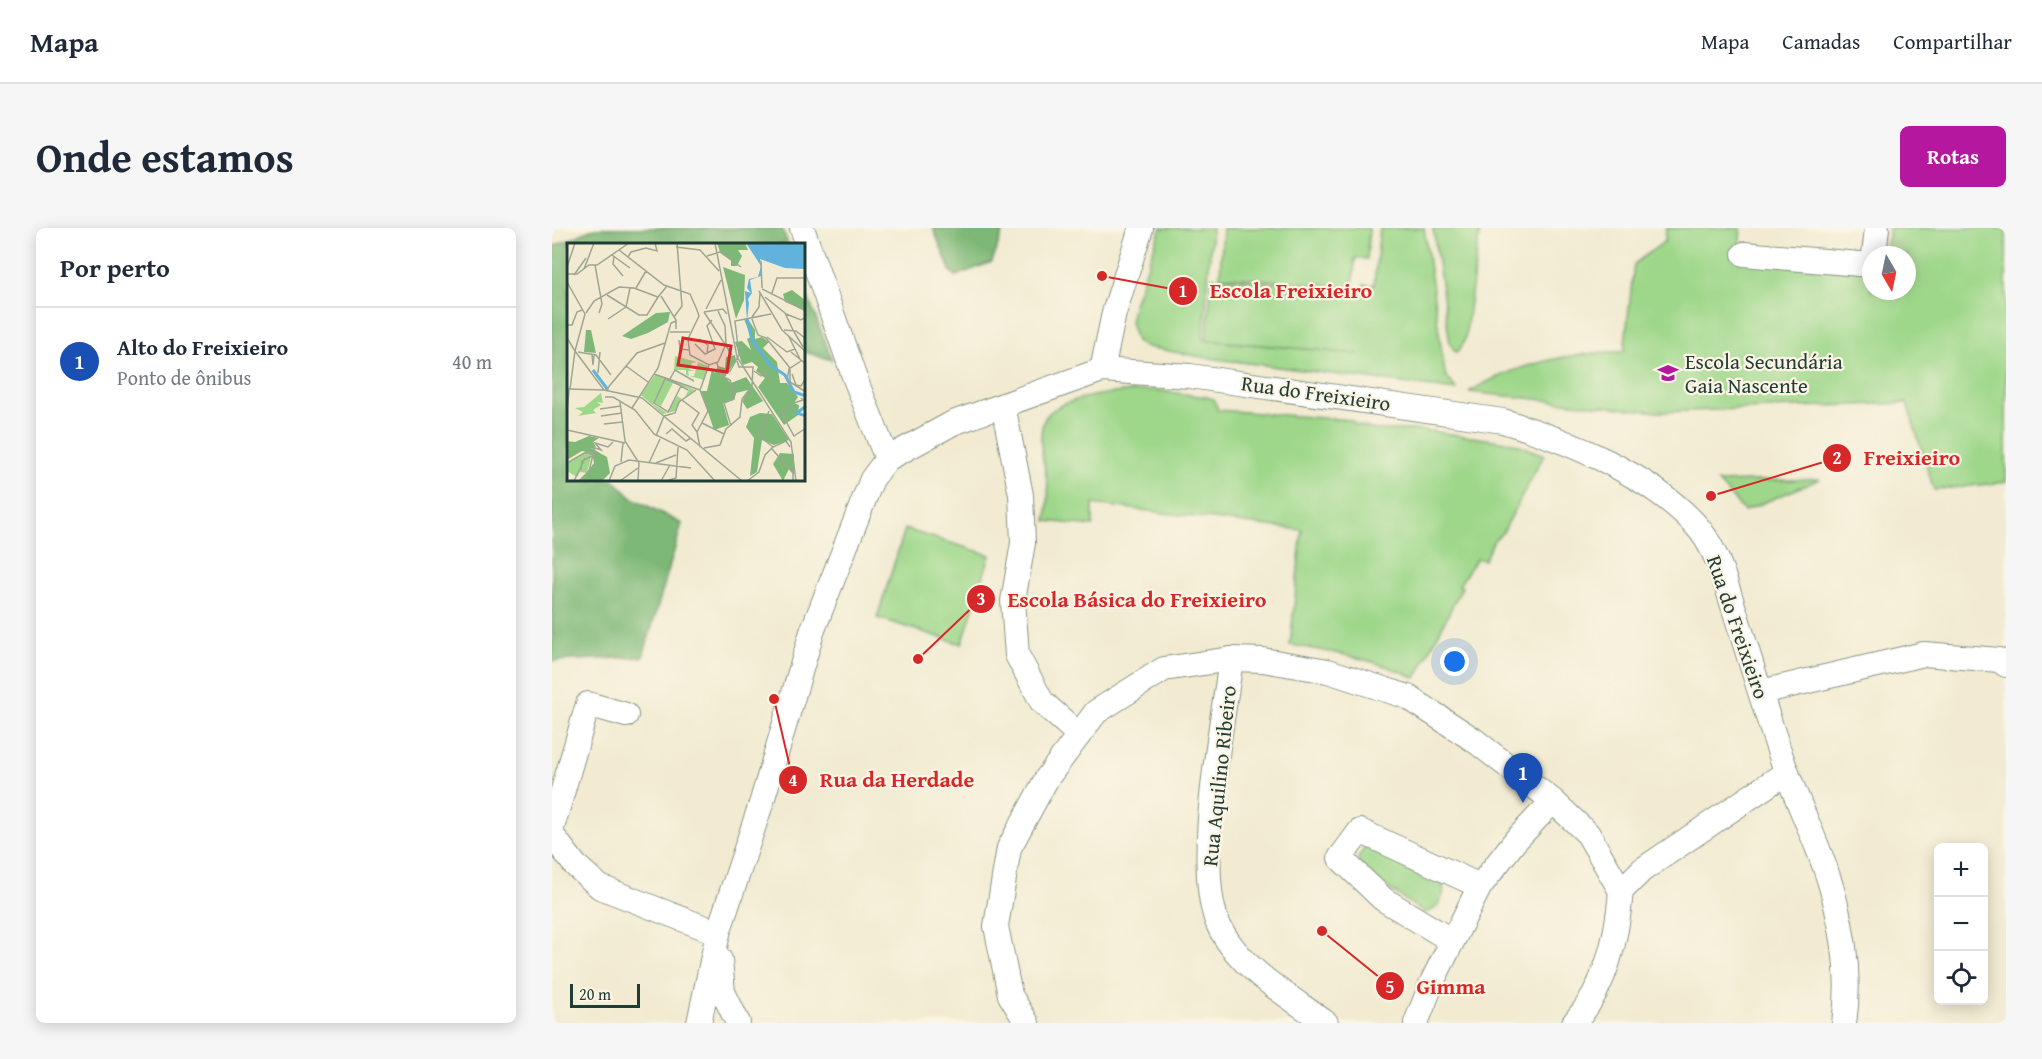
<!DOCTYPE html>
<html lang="pt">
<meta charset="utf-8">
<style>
:root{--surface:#fff;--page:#f6f6f7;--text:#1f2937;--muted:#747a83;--line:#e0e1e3;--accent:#b5179e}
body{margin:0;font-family:"Gentium Book Plus",serif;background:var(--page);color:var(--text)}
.controls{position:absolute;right:18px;bottom:18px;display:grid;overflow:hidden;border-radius:9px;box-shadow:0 3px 15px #0003}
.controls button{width:54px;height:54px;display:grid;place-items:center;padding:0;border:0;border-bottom:2px solid var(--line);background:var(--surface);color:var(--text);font:30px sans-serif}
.compass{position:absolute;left:1310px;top:18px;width:54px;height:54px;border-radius:50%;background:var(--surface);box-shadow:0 3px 15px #0003;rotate:171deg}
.scale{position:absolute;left:18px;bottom:15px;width:70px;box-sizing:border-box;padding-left:6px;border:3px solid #1f3d34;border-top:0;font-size:16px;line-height:21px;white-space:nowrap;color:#1f3d34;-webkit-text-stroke:4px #fcf5e5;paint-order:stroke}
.you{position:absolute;left:903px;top:434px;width:21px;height:21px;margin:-15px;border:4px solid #fff;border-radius:50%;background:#1a73e8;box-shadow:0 0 0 9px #1a73e833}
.badge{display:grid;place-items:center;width:39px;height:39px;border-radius:50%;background:var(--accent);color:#fff;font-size:20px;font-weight:700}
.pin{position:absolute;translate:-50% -50px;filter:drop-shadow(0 2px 3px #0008)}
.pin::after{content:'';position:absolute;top:32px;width:21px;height:18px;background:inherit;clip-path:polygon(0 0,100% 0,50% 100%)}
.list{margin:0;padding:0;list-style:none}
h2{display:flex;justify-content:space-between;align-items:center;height:78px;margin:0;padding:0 24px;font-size:26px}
h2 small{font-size:20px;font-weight:400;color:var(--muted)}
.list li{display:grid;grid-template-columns:39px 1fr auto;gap:18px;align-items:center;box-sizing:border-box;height:108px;padding:0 24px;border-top:2px solid var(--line)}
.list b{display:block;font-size:22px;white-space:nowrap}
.list p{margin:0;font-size:20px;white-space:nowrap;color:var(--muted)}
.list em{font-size:20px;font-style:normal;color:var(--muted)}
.icon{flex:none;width:33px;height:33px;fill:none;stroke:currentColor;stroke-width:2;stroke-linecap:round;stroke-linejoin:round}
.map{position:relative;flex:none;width:1454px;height:795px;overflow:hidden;border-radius:9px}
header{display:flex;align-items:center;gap:36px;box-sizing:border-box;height:84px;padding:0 30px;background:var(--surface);border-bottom:2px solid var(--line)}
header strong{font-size:28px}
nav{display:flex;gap:33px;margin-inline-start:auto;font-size:21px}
.intro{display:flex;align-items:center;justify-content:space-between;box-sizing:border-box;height:144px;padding:0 36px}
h1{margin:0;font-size:42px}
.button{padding:15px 27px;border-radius:9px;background:var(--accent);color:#fff;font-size:21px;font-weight:700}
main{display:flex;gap:36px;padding:0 36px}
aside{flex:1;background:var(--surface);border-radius:9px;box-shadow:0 3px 15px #0003}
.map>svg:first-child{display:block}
.green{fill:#9ed78a;stroke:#5e8a5f;stroke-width:1.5}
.forest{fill:#7eb876;stroke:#4e7a55;stroke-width:1.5}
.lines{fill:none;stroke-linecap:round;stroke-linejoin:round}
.minor-casing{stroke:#889483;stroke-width:26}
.minor{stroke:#fff;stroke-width:24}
.labels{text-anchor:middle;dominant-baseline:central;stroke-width:4.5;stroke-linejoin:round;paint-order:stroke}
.poi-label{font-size:21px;fill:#1f3d34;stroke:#fcf5e5;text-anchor:start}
.street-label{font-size:21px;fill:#1f3d34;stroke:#fcf5e5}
.inset-river{fill:none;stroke:#61b2dc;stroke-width:3}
.inset-road{fill:none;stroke:#9ea593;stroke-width:1.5}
.view{fill:#d62828;fill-opacity:0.15;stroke:#d62828;stroke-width:3}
.inset-edge{fill:none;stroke:#1f3d34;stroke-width:3}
.leader{fill:none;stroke:#d62828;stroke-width:2}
.callout-dot{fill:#d62828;stroke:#fcf5e5;stroke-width:2}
.mark-label{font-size:18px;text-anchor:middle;font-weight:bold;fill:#fff}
.callout-label{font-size:22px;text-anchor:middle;font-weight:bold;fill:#d62828;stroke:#fcf5e5;stroke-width:4.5;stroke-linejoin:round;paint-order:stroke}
</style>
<header>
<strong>Mapa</strong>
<nav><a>Mapa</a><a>Camadas</a><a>Compartilhar</a></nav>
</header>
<div class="intro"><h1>Onde estamos</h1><a class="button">Rotas</a></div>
<main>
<aside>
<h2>Por perto<small></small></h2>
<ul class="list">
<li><span class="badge" style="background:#1a4fb4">1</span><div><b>Alto do Freixieiro</b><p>Ponto de ônibus</p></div><em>40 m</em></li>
</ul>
</aside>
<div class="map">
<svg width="1454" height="795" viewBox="0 0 1454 795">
<rect width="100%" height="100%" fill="#fcf5e5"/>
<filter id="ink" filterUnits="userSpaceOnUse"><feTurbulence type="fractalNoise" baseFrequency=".0167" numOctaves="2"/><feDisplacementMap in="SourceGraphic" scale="12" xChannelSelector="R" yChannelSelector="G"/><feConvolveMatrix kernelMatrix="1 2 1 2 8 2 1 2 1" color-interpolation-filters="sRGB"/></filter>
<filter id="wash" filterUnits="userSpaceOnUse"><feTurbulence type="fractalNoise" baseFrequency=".008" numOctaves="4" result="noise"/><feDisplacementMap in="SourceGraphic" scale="24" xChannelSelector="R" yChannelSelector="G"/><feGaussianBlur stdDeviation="1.35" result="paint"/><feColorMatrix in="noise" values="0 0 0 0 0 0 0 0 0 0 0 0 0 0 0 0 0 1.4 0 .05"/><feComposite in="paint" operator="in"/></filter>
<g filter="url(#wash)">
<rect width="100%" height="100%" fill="#f2ebd2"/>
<!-- green -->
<g class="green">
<polygon points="609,0 660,0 651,112 807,126 654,112 660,49 811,63 812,57 822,57 828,0 872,0 893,146 905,162 649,129 591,118 584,113 578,94 581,79"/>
<polygon points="671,0 817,0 815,31 803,30 801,59 668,48"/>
<polygon points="881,0 928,0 913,111 907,123 903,124 898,115"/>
<path d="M1114,0H1189L1186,31L1319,43V63H1355V27H1334L1337,0H1454V254L1382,262L1355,175L1106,184L917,164C960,137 1022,123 1072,124L1082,36L1113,13Z"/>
<path d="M602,162L655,169L662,171L666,182L799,192L804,197L823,202H870L962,215L992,227L951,304L942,312L932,332L925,330L907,357L910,359L864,450C822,431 782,424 738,417L750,302L541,276V298L494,293C495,283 497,271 496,260C494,240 485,216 491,195C499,166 577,163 602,162Z"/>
<polygon points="1268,251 1192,283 1166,254"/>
<polygon points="353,301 438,327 410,416 325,390"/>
<path d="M814,617L890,654C895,667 886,683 872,685L809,641L806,630Z"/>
</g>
<!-- forest -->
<g class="forest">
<polygon points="43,0 230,0 236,16 16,16 16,252 62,252 79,269 130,296 91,429 0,433 0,19"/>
<polygon points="381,0 452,0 440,34 404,48 399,44"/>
<polygon points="252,59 280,132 252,124"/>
</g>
</g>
<g filter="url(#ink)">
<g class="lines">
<!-- minor casing -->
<g class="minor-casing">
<g id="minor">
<polyline points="250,0 302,148 335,231"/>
<polyline points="1192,26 1319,37"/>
<polyline points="1322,27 1325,0"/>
<polyline points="550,142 562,85 589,0"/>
<polyline points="451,177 469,267 471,315 461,373 465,427 490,474 527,507"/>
<path d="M679,431C671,494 639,649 669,702C691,743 737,768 774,795"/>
<polyline points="1209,464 1372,426 1447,432 1454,437"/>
<polyline points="0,600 36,476 74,487"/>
<polyline points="0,607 23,637 48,659 166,705"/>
<polyline points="900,713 831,671 788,630 808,603 928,658"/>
<polyline points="168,732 171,764 186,795"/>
<path d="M147,795L166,705L210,573L260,404L320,251L335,231L401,195L550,142L638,148L951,193C1015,212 1096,246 1142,295C1166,320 1174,358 1185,390C1200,439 1215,488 1232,537C1248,582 1272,627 1283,673C1293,712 1298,756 1292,795"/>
<polyline points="475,795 458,767 444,698 457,620 495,550 544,484 612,441 679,431 711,432 776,443 856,469 922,512 1001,573 1036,606 1069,663"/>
<polyline points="864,795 881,752 928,658 963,613 1001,573"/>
<path d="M1022,795C1054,759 1065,711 1069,663L1090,642L1235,544"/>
</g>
</g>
<!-- minor -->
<use href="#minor" class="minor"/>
</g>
</g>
<!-- icons -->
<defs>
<g id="school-bare" transform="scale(1.62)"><path d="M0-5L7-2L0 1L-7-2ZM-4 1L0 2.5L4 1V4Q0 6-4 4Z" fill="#b5179e" stroke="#fcf5e5" stroke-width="2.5" paint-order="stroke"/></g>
</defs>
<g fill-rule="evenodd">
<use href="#school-bare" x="1116" y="145"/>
</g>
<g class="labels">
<!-- poi labels -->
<g class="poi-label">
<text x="1133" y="133">Escola Secundária<tspan x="1133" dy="24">Gaia Nascente</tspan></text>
</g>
<!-- street labels -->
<g class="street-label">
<text transform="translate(764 165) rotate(8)">Rua do Freixieiro</text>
<text transform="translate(1186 399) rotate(71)">Rua do Freixieiro</text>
<text transform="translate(667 548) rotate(-84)">Rua Aquilino Ribeiro</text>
</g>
</g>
<!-- overview -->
<g transform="translate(15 15)">
<rect width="238" height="238" fill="#f2ebd2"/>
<path d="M108,113L130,119L125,120L122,126L127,128H121L122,133H127L131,119L141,123L137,137L119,132V127H107ZM88,132L98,134L128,147L118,154L122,146L98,137L106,140L94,163L87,159L90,152L86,161L100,170L110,153L115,156L108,168L96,171L74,152ZM34,150L36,160L30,159L34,162L26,167L29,170L11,173L16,169L8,165L17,164ZM17,210H25L20,230L13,229L10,234L0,228V220Z" fill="#9ed78a"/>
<path d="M150,0H178L181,7H171L175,13L170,23H164V17L153,9ZM156,24L178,32L177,57L169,76ZM225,47L238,57V67L218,59L216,51ZM103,69L101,79L81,90L64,96L55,93L89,70ZM177,76H181L188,87V96L195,94L202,99L196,105L210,119L213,140H220L231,154L227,160L232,162L231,172L217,182L191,144L198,135L189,128L191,124L185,119L176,122L174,118L168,99L175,98L184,107L180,96L184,94ZM19,87H24L29,110L17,109ZM168,112L169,117L158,134L164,140L179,134L196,158L180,166L175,158L181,147L169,150L167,157L156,160L162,182L147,187L134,148H140L145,126L148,130L151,123L158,125L159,114ZM193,170L205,171L222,197L207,202L195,197L190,229L183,233L187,195L179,184L183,174ZM22,193L32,195L26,199L29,204L24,205L40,214L43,230L35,238H13L27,220L25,210L15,208L0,217V198L8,199ZM213,210L227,211V232L222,226L216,238L206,221Z" fill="#7eb876"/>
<path d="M179,0H238V26L218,25L193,16L195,23L194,33L183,37L185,50L181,56L182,60L180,78L178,48L184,50L180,45L182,36L191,34L194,23Z" fill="#61b2dc"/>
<path class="inset-river" d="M180,76L185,97L203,122L218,132L227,149L239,153M26,127L41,147M239,163L230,170L239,173"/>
<path class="inset-road" d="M148,0L170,114L224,199L229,238M109,4L133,7L152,28M52,7L97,42L123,51L130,67M45,12L63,25M140,13L153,9L174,24M47,14L46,21L56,33M61,14L64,9L79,5L90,8L88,0M194,18L195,45M28,22L35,61L32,70M0,24L8,0M17,26L27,0M0,31H10L22,22H30L62,0M7,32L19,15M0,39L18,71L8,108L37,147M69,45L79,28M195,46L239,68M192,48L215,87L239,109M205,50L210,35H239M40,52L72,72H80L91,54M94,53L109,77V86M198,54L218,70L226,87M59,64L63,45M139,66L154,37M130,67L132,73L121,96L123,112L142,122L151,119L159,101L158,83L151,68M137,69L156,66L160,71M137,69L165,112M19,70L27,58L52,44L67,45L91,54L100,43M219,71L234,77L239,74M107,74L115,63L110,0M185,74L192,64L193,50M41,76L59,64M185,76L191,92L199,95L223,125M0,82H5L10,69L15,67M217,87L229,88L239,96M226,87L236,104M103,89H123M221,92L234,118M200,94L220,109L228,106M0,95L8,108L3,146M132,96L141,102L140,111M112,97L113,106L122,107M128,101L138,111L148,106L140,83L145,77M11,109L29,112L44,132M224,109L239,121M25,112L26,122L27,112M150,120L153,132L163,137L168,150L167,156L157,160L164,183M59,123L81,139M223,125V139L239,149M187,128L194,133L196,129L202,132M31,130L33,109M87,131L133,147M152,131L163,128L172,112L168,78L204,71M225,131L229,142L234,143L239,135M103,136L108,127L127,138M220,138L222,126L234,118M114,143L101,169L87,160L98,136H99L106,139L114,143L121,147M0,146L37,147M37,147L75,155L175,238M39,147L70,110L98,100M133,147L142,122M38,154H46L68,167L87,191L120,207L148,238M234,155L236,157L224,161L215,171L227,193L239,185M115,157L132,170L125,182L130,189M53,159L58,198L72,220M65,165L91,125L104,80L109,78M33,166L54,163M0,168L2,147M202,168L192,193L206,204M34,173L55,170M97,173L108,170L112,159L129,147M135,180L157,191M37,181L56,179M0,187L58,200M99,191L105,186L119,198L124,195M89,193L97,173M133,204L130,189L141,168L133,147M137,205L153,202L159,186L173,174L175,156L185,143L186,124H172L170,118M205,206L226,230V238M17,210H30L25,204L34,207L28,200L41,204L46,199M54,219L56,200M0,220L19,209L26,212L22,228L12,238M82,220L93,196M89,220L109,212M14,227L15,218L25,213M7,238L18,215M42,238L48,223L62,217L124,225M53,238L71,225M71,238L72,220M94,238L103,222M99,238L109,235L111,204M180,238L192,229L198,212L206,204L219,198L223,204"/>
<path class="view" d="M116,95L164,103L160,129L111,122Z"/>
<rect width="238" height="238" class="inset-edge"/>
</g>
<!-- callouts -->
<path class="leader" d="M550 48L631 63M1159 268L1285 230M366 431L429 371M222 471L241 552M770 703L838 758"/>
<g class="callout-dot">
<circle cx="550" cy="48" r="6"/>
<circle cx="1159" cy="268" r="6"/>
<circle cx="366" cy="431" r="6"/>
<circle cx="222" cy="471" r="6"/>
<circle cx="770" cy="703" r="6"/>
<circle cx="631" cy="63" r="15"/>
<circle cx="1285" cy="230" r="15"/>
<circle cx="429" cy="371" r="15"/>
<circle cx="241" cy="552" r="15"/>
<circle cx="838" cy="758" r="15"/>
</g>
<g class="mark-label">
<text x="631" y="69">1</text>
<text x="1285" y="236">2</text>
<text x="429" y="377">3</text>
<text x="241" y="558">4</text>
<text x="838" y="765">5</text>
</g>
<g class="callout-label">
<text x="739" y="70">Escola Freixieiro</text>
<text x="1360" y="237">Freixieiro</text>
<text x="585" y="379">Escola Básica do Freixieiro</text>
<text x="345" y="559">Rua da Herdade</text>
<text x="899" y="766">Gimma</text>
</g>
</svg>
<div class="controls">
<button>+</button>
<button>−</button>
<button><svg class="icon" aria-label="locate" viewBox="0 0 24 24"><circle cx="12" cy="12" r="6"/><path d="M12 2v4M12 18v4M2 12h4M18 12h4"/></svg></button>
</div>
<svg class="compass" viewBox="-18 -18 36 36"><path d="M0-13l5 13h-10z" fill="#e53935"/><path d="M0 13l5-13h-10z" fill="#747a83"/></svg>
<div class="scale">20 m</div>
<div class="you"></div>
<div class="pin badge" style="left:971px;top:575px;background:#1a4fb4">1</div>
</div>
</main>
